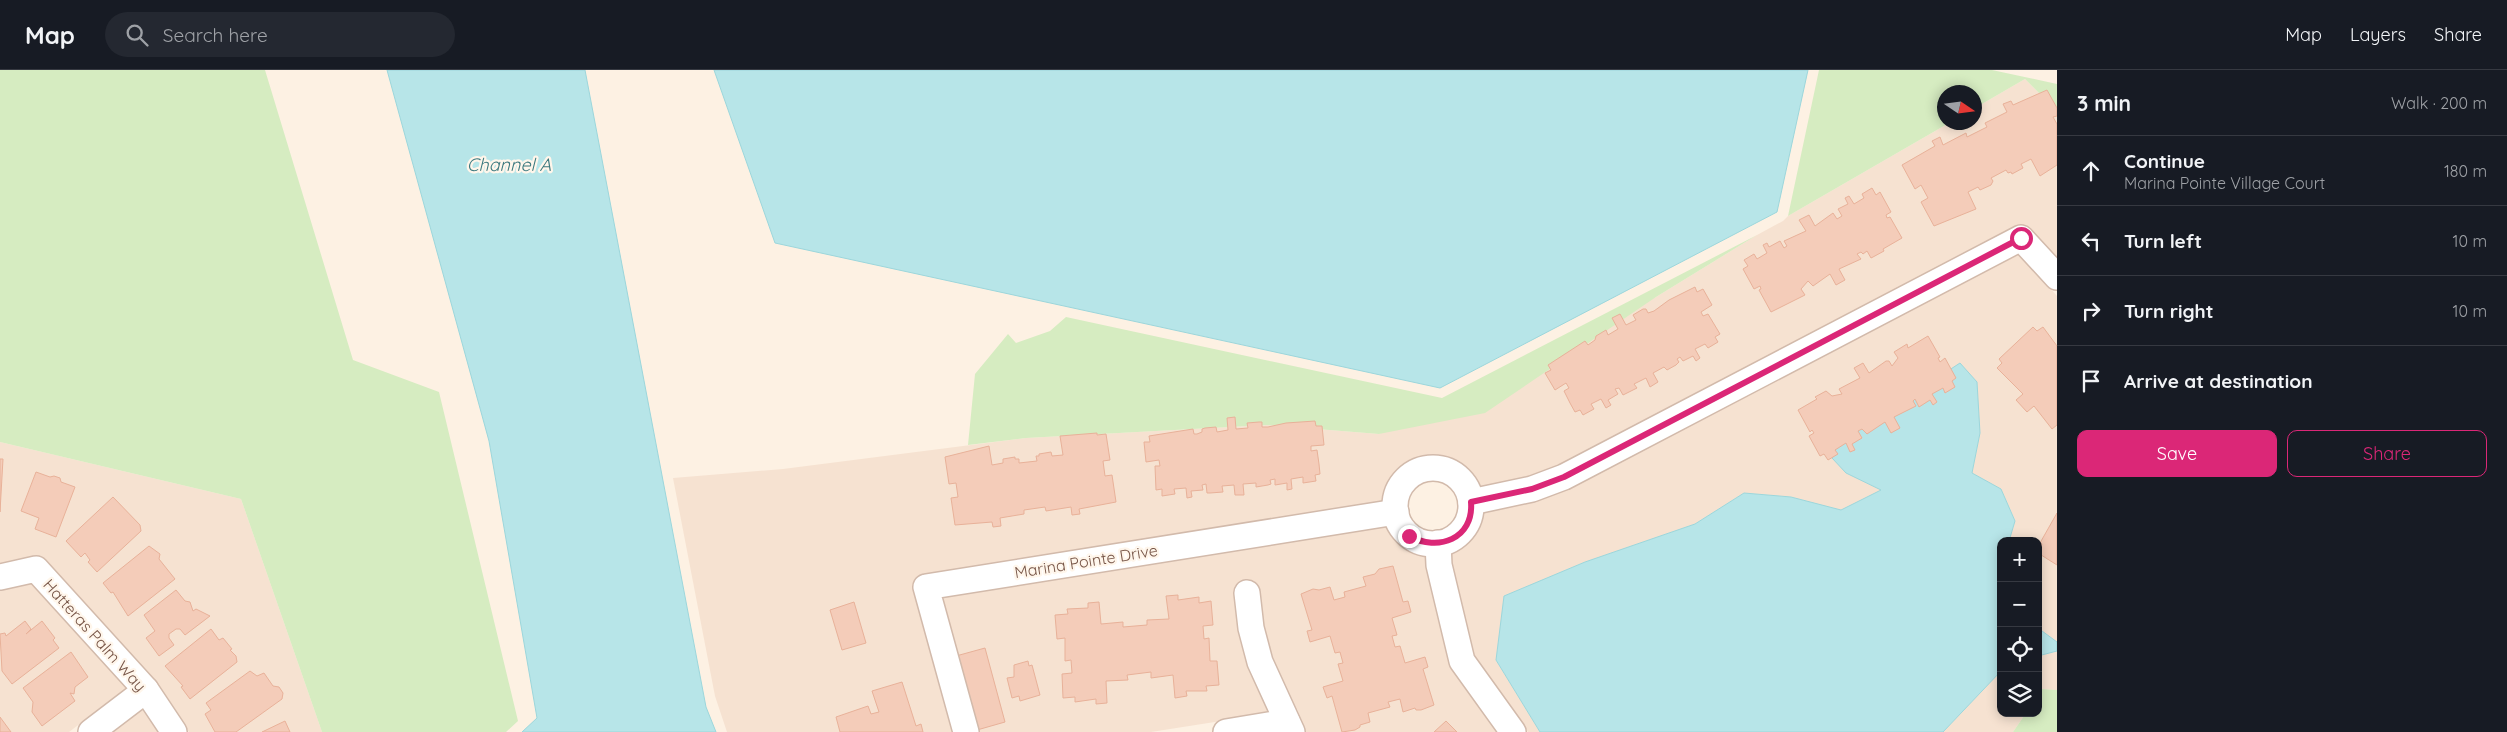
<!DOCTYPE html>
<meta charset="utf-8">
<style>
:root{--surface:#171b24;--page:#242831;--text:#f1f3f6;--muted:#9ea1a6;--line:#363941;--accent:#db2777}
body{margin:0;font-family:Quicksand,sans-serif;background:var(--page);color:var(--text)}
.controls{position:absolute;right:15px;bottom:15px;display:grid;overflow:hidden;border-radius:10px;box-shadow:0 2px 12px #0003}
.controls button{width:45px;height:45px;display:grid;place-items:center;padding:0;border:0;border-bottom:1px solid var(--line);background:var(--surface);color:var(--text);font:25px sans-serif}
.compass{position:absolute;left:1937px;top:15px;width:45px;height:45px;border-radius:50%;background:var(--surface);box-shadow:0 2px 12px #0003;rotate:103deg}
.stop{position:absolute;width:15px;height:15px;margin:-11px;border:4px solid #db2777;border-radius:50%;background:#fff}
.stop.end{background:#db2777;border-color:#fff;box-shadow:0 1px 5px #0008}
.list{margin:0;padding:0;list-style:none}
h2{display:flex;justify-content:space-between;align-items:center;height:65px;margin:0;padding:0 20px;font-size:21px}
h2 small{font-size:16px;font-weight:400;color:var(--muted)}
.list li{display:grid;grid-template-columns:32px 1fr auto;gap:15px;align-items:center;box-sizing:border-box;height:70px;padding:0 20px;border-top:1px solid var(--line)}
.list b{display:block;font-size:19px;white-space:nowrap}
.list p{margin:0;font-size:16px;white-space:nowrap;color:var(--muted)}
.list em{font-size:16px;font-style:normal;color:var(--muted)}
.actions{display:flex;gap:10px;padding:15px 20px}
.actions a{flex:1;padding:11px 0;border:1px solid var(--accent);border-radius:10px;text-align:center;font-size:18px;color:var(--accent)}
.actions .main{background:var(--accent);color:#fff}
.icon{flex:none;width:28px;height:28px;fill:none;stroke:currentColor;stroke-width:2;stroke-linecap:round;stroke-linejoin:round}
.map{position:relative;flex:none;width:2057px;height:662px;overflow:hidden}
header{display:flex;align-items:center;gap:30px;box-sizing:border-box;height:70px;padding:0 25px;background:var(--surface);border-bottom:1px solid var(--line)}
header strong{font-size:24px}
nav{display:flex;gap:28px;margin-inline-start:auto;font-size:18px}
.search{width:350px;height:45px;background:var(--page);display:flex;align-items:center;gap:12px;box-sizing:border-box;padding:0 18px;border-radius:28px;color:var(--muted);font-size:19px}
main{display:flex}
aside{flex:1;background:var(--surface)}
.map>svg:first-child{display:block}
.residential{fill:#f6e2d1}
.green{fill:#d6ecc1}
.water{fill:#b7e5e8;stroke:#9cd6db}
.building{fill:#f4ccb9;stroke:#e8b199}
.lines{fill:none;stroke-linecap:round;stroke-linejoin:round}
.minor-casing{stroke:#d2baab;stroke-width:28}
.minor{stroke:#fff;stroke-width:25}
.route{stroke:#db2777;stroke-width:6}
.labels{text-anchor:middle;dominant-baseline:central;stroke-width:4.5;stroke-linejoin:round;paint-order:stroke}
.street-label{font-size:16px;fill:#775547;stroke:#fff6eb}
.water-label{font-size:18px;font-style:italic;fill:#3a787e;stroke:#fff6eb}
</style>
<header>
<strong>Map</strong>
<div class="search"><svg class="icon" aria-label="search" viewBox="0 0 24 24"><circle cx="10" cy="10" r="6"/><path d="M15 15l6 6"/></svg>Search here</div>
<nav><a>Map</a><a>Layers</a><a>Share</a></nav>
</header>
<main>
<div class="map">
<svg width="2057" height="662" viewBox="0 0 2057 662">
<rect width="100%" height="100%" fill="#fdf1e3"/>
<!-- residential -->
<g class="residential">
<polygon points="2025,9 2057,41 2057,189 2032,161 2014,158 1557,396 1528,408 1481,418 1472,403 1458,392 1441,386 1423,386 1407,392 1394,403 1385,417 1382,432 923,505 913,519 952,662 727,662 715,626 673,408 783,399 1026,368 1267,355 1379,364 1656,227 1757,165 1783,151 1788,146 1949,53 1974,52 1975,38"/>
<polygon points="2019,183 2057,226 2057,572 2038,558 2038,471 2009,471 2015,451 2001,419 1972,403 1980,363 1977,312 1960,293 1846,403 1882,420 1841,441 1791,427 1744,423 1695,454 1585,492 1504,526 1496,590 1540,662 1528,662 1474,587 1452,494 1451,483 1465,475 1474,467 1482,452 1484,442"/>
<polygon points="0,372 241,429 322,662 189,662 163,623 164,622 46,492 0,495"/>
<polygon points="1387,456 1403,476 1425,485 1449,593 1499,662 1306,662 1297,639 1151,662 979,662 942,526"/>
<polygon points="32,513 127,618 69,662 0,662 0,520"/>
<polygon points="2057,581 2057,620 2042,619 2038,625 2038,586"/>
<polygon points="2001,601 2001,643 2026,643 2013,662 1943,662"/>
<polygon points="143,638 159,662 111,662"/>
</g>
<!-- green -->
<g class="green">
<polygon points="0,0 265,0 353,290 439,322 518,651 506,662 322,662 241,429 0,372"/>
<polygon points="1819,0 1992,0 2057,14 2057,41 2025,9 1975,38 1974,22 1944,22 1944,52 1949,53 1788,146"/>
<polygon points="1757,165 1656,227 1485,343 1379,364 1267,355 1026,368 968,375 975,304 1008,264 1016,273 1050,261 1066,247 1442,328"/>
<polygon points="2042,619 2057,620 2057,662 2013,662 2026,643 2038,643 2038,625"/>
</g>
<!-- water -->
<g class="water">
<polygon points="387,0 585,0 706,637 716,662 522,662 537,648 489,371"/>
<polygon points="714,0 1808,0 1777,142 1440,318 775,173"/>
<polygon points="1960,293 1977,312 1980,363 1972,403 2001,419 2015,451 2009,471 2001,471 2001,601 1943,662 1540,662 1496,590 1504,526 1585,492 1695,454 1744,423 1791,427 1841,440 1881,420 1846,403 1832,388 1845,355 1908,327"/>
<polygon points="2038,558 2057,572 2057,581 2038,586"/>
</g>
<!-- building -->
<g class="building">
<polygon points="2047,20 2057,38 2057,46 2053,47 2057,54 2057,95 2040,106 2031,89 2021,94 2023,98 2012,104 2011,102 2008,103 2006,100 1991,108 1993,111 1991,115 1980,120 1978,117 1968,122 1976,139 1934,156 1921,132 1928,128 1921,115 1915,119 1902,95 1935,76 1932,71 1940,67 1943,75 1966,63 1967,67 1987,57 1985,53 2007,42 2003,34 2011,31 2013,35"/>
<polygon points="1872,118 1876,125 1880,122 1891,142 1886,145 1887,148 1890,147 1902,168 1883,179 1884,181 1873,187 1871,188 1867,181 1863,184 1861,182 1857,184 1861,189 1839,199 1845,210 1836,215 1830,204 1813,216 1808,211 1801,219 1805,225 1771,242 1759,220 1761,219 1760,216 1754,219 1743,199 1748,196 1744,190 1754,184 1757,189 1767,183 1763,175 1767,173 1769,177 1780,171 1784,178 1787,176 1784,171 1806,161 1799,150 1809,145 1815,156 1833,143 1837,149 1842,146 1838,139 1848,134 1845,128 1849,126 1854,134 1864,128 1862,124"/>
<polygon points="1695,217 1697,222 1703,219 1712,235 1701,242 1703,246 1708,244 1720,264 1715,267 1718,272 1708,278 1705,274 1695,279 1700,288 1696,291 1693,286 1683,291 1680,287 1677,289 1679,292 1676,295 1667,300 1664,297 1653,303 1658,312 1650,317 1646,308 1634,314 1637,318 1623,325 1619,318 1615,319 1618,324 1608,330 1611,335 1606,338 1601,329 1591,334 1594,339 1583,345 1580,340 1575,342 1570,333 1564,321 1569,318 1566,313 1555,320 1545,303 1551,300 1548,295 1585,271 1588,275 1595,270 1596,266 1606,260 1608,265 1618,259 1612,248 1620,244 1626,255 1636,250 1633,245 1643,239 1646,239 1648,243 1654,241 1669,230"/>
<polygon points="2033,257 2037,261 2043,257 2057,276 2057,355 2052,359 2034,336 2027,342 2016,330 2023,324 1997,298 2002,293 1999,289"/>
<polygon points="1928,266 1940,287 1938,288 1940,292 1945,288 1956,308 1952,311 1955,317 1945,323 1943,318 1932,324 1937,332 1933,335 1930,330 1919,337 1915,329 1913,331 1916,336 1894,347 1900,358 1891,363 1885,352 1867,364 1862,359 1858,361 1862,368 1852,374 1855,380 1850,382 1846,373 1835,380 1838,384 1828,390 1824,384 1820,386 1809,366 1814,363 1812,360 1810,362 1798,340 1817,329 1815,327 1826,321 1832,326 1842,324 1839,319 1860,308 1854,298 1863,293 1869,303 1886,291 1889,291 1892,296 1898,288 1894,282 1907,274 1908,278"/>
<polygon points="1235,347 1236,359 1248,358 1247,353 1259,352 1262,352 1262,357 1268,357 1286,353 1315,351 1316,356 1322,356 1324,375 1311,376 1311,381 1317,380 1319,394 1320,404 1315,405 1316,411 1303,413 1303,407 1291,409 1292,419 1287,420 1287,413 1275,415 1275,409 1270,410 1271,414 1268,415 1256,417 1256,413 1243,414 1244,425 1235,425 1234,415 1222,416 1223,422 1210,423 1207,423 1206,414 1202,415 1203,420 1191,421 1192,427 1187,428 1186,418 1174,419 1175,424 1162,426 1162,419 1156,420 1155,396 1160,396 1159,390 1146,392 1144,372 1150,372 1149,366 1193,359 1194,364 1197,364 1202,362 1202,359 1205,358 1216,357 1217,362 1228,360 1227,348"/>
<polygon points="1097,363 1097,365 1106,364 1110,390 1103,391 1105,406 1112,405 1116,432 1079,439 1080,444 1072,445 1071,437 1046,441 1045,437 1024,440 1024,444 1000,448 1001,456 993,457 992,452 955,455 951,428 958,427 956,413 949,414 945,387 989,376 992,395 1003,393 1003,389 1015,387 1015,389 1019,389 1019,393 1037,391 1036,386 1039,386 1039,384 1051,382 1052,386 1063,385 1060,366"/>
<polygon points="0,389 3,389 0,442"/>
<polygon points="36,402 50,407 54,406 60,408 61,412 75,417 56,467 35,459 39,448 21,441"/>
<polygon points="113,427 140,455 141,461 97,502 88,492 90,490 85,483 81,487 66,471"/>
<polygon points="2057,443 2057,495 2038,483 2042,474 2040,473"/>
<polygon points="149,476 160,484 159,489 175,509 128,546 113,522 111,523 103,513"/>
<polygon points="1393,496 1403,532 1408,531 1411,542 1392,548 1397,565 1392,566 1395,577 1400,576 1405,593 1425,587 1428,597 1423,599 1434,635 1421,640 1416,640 1415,638 1403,642 1400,629 1388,632 1390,637 1368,643 1370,652 1360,655 1360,657 1355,660 1342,662 1332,626 1327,628 1323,617 1343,611 1338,594 1343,593 1340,582 1335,583 1330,566 1310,572 1307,561 1312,560 1301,524 1313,519 1319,520 1330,517 1334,530 1345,527 1344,522 1366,516 1363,507 1375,504 1379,499"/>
<polygon points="176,520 185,531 190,532 193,541 196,539 210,546 185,565 180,559 176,559 169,564 169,568 174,575 159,586 146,568 155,561 144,545"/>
<polygon points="1178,525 1178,530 1199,527 1199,533 1211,531 1213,555 1203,556 1204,569 1209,568 1210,591 1217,591 1219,615 1206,616 1207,621 1186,621 1187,626 1175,628 1173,605 1151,608 1151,602 1127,605 1128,610 1106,611 1107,633 1096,634 1096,629 1075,632 1075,627 1063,628 1062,604 1072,603 1071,590 1065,591 1065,568 1057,569 1055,545 1068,544 1067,539 1088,538 1088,533 1099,532 1101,554 1123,552 1123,557 1147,555 1147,550 1169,549 1166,526"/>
<polygon points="854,532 866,573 842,580 830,540"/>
<polygon points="25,551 31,559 26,564 42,551 55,568 53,570 59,578 12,614 2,601 0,564 5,563 6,566"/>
<polygon points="211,559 219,570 223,568 232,579 230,580 236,586 237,592 190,629 181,617 183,616 165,596"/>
<polygon points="985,578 1005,652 977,660 956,586"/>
<polygon points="71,582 88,607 75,617 74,624 70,623 75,631 42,656 32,642 33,632 23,618"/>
<polygon points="1028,591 1029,596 1032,595 1040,625 1020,631 1019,626 1012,628 1007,608 1014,607 1014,595"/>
<polygon points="250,601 257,606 264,603 273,616 279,617 283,623 282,629 236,662 215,662 205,644 211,640 206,633"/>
<polygon points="902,612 916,656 921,654 923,662 840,662 836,647 868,636 871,644 879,642 872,621"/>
<polygon points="0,647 11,662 0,662"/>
<polygon points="285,651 290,662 262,662"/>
<polygon points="1446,651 1457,662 1434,662"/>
</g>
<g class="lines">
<!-- minor casing -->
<g class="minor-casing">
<g id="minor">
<circle cx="1433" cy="436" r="38"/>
<polyline points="1471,432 1532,419 1564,407 2021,168 2057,207"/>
<polyline points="1438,473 1439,495 1462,591 1513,662"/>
<polyline points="0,507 36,499 146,620 174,662"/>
<polyline points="1247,523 1251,558 1260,592 1292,662"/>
<polyline points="91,662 146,620"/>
<polyline points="966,662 926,517 1396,442"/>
<polyline points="1226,662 1287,652"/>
</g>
</g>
<!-- minor -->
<use href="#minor" class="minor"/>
</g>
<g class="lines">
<!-- route -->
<path class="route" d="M1409,466C1438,482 1474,469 1471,432L1532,419L1564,407L2021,168"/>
</g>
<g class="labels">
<!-- street labels -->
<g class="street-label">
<text transform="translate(1086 491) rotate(-9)">Marina Pointe Drive</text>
<text transform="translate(95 565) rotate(48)">Hatteras Palm Way</text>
</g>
<!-- water labels -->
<g class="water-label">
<text x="509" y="94">Channel A</text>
</g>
</g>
</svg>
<div class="controls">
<button>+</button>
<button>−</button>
<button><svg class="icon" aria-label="locate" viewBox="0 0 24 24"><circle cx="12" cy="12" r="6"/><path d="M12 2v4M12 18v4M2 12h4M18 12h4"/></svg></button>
<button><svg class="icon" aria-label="layers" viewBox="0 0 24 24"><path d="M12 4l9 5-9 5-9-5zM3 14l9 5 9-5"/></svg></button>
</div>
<svg class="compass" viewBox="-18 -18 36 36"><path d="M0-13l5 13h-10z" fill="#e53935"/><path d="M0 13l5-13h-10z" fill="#9ea1a6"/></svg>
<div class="stop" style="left:2021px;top:168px"></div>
<div class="stop end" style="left:1409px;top:466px"></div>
</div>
<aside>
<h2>3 min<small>Walk · 200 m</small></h2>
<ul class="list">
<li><svg class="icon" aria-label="ahead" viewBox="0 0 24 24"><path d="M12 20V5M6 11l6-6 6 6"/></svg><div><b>Continue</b><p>Marina Pointe Village Court</p></div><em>180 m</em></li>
<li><svg class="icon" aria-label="left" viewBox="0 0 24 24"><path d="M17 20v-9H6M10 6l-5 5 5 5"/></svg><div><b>Turn left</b></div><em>10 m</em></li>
<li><svg class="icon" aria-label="right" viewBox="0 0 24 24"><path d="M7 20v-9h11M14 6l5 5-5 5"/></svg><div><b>Turn right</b></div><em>10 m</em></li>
<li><svg class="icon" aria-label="arrive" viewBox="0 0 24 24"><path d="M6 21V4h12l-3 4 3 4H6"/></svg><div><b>Arrive at destination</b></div></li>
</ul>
<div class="actions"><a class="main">Save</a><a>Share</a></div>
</aside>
</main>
